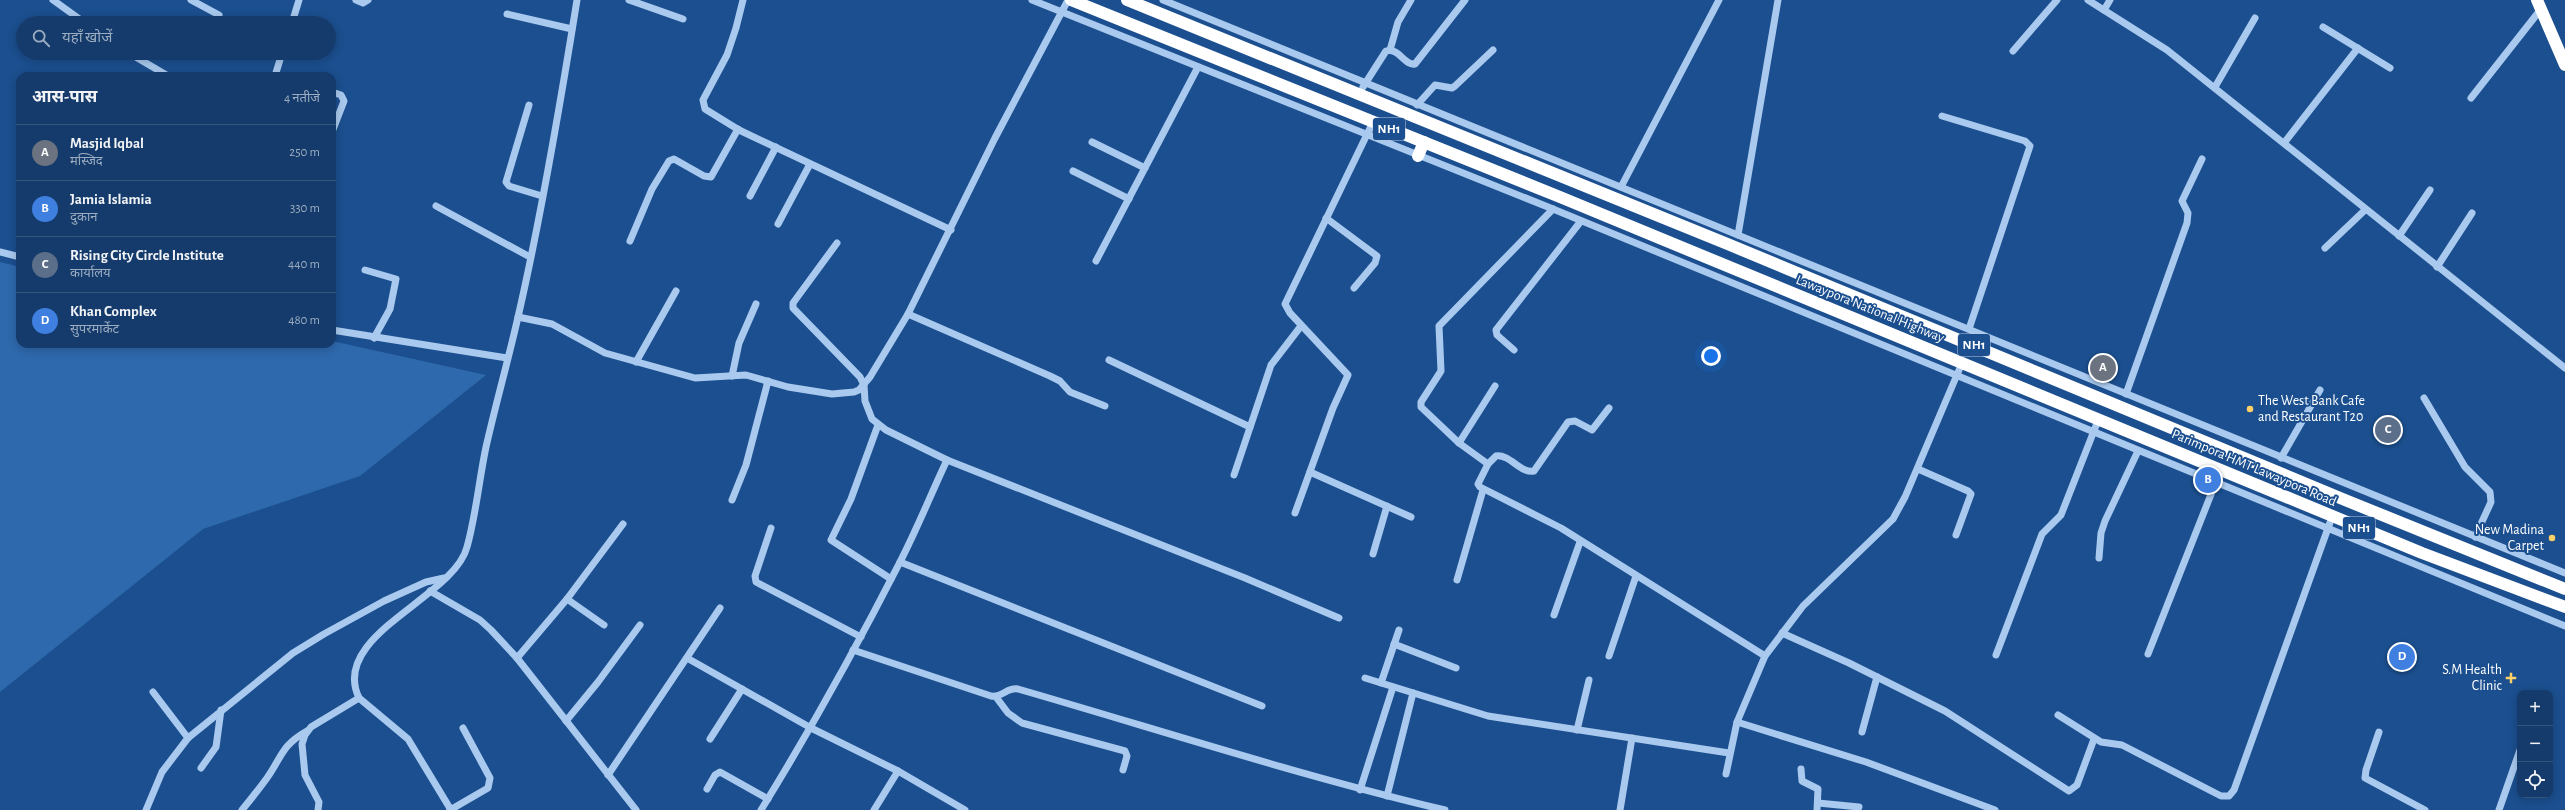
<!DOCTYPE html>
<html lang="hi">
<meta charset="utf-8">
<style>
:root{--surface:#143b6b;--page:#214673;--text:#f1f3f6;--muted:#9dadc1;--line:#33557e;--accent:#8c9099}
body{margin:0;font-family:"Alegreya Sans","Noto Sans Devanagari",sans-serif;background:var(--page);color:var(--text)}
.controls{position:absolute;right:12px;bottom:12px;display:grid;overflow:hidden;border-radius:8px;box-shadow:0 2px 10px #0003}
.controls button{width:36px;height:36px;display:grid;place-items:center;padding:0;border:0;border-bottom:1px solid var(--line);background:var(--surface);color:var(--text);font:20px sans-serif}
.you{position:absolute;left:1711px;top:356px;width:14px;height:14px;margin:-10px;border:3px solid #fff;border-radius:50%;background:#1a73e8;box-shadow:0 0 0 6px #1a73e833}
.badge{display:grid;place-items:center;width:26px;height:26px;border-radius:50%;background:var(--accent);color:#fff;font-size:13px;font-weight:700}
.pin{position:absolute;translate:-50% -50%;border:2px solid #fff;box-shadow:0 1px 4px #0006}
.list{margin:0;padding:0;list-style:none}
h2{display:flex;justify-content:space-between;align-items:center;height:52px;margin:0;padding:0 16px;font-size:17px}
h2 small{font-size:13px;font-weight:400;color:var(--muted)}
.list li{display:grid;grid-template-columns:26px 1fr auto;gap:12px;align-items:center;box-sizing:border-box;height:56px;padding:0 16px;border-top:1px solid var(--line)}
.list b{display:block;font-size:15px;white-space:nowrap}
.list p{margin:0;font-size:13px;white-space:nowrap;color:var(--muted)}
.list em{font-size:13px;font-style:normal;color:var(--muted)}
.icon{flex:none;width:22px;height:22px;fill:none;stroke:currentColor;stroke-width:2;stroke-linecap:round;stroke-linejoin:round}
.map{position:relative;flex:none;width:2565px;height:810px;overflow:hidden}
.search{position:absolute;background:var(--surface);box-shadow:0 2px 10px #0003;left:16px;top:16px;width:320px;height:44px;display:flex;align-items:center;gap:10px;box-sizing:border-box;padding:0 14px;border-radius:22px;color:var(--muted);font-size:15px}
.panel{position:absolute;background:var(--surface);box-shadow:0 2px 10px #0003;left:16px;top:72px;width:320px;height:276px;border-radius:12px}
.map>svg:first-child{display:block}
.green{fill:#2e69ad}
.lines{fill:none;stroke-linecap:round;stroke-linejoin:round}
.minor{stroke:#a9c9ee;stroke-width:7}
.highway{stroke:#fff;stroke-width:12}
.poi-dot{fill:#ffd166;stroke:#1b4f8f;stroke-width:1.5}
.labels{text-anchor:middle;dominant-baseline:central;stroke-width:4;stroke-linejoin:round;paint-order:stroke}
.shield{fill:#1b4f8f;stroke:#bbcadd;stroke-width:1}
.shield-label{font-size:13px;font-weight:bold;fill:#fff}
.street-label{font-size:14px;fill:#fff;stroke:#1b4f8f}
.poi-label{font-size:14px;fill:#fff;stroke:#1b4f8f;text-anchor:end}
</style>
<div class="map">
<svg width="2565" height="810" viewBox="0 0 2565 810">
<rect width="100%" height="100%" fill="#1b4f8f"/>
<!-- green -->
<polygon class="green" points="0,262 20,267 20,344 332,344 332,341 486,375 360,476 203,529 0,692"/>
<g class="lines">
<!-- minor -->
<g class="minor">
<polyline points="53,0 85,23"/>
<polyline points="191,0 219,15"/>
<polyline points="356,0 363,3 368,0"/>
<polyline points="629,0 683,19"/>
<polyline points="743,0 736,28 727,55 703,100 705,109 739,130 951,230"/>
<polyline points="1032,0 1553,209 2565,626"/>
<polyline points="1163,0 2565,573"/>
<polyline points="2088,0 2167,50 2565,368"/>
<polyline points="2104,10 2110,0"/>
<polyline points="507,14 572,29"/>
<polyline points="292,23 299,0"/>
<polyline points="2323,27 2390,68"/>
<polyline points="1390,50 1398,22 1411,0"/>
<polyline points="2013,51 2057,0"/>
<polyline points="129,53 168,76"/>
<polyline points="275,76 282,53"/>
<path d="M1363,87L1386,51C1399,47 1404,66 1415,64L1465,0"/>
<polyline points="2215,87 2255,18"/>
<polyline points="332,92 341,95 344,101 332,132"/>
<polyline points="2471,98 2541,9"/>
<polyline points="529,105 506,182 509,186 542,196"/>
<polyline points="1417,105 1435,85 1452,88 1455,86 1493,50"/>
<polyline points="1942,116 2025,141 2030,146 1969,329"/>
<polyline points="1092,142 1145,168"/>
<polyline points="2284,143 2358,48"/>
<polyline points="1073,171 1129,199"/>
<polyline points="1621,187 1719,0"/>
<polyline points="750,196 776,147"/>
<polyline points="436,206 530,257"/>
<polyline points="1326,218 1377,256 1375,263 1354,288"/>
<polyline points="778,224 810,164"/>
<polyline points="1738,235 1778,0"/>
<polyline points="2399,236 2430,190"/>
<polyline points="630,241 652,189 669,161 674,159 704,176 711,177 738,129"/>
<polyline points="837,243 793,303 793,308 860,377 864,385 865,401 872,419 886,430 947,460 1245,578 1339,618"/>
<polyline points="2325,248 2365,210"/>
<polyline points="0,252 20,257"/>
<polyline points="1096,261 1198,67"/>
<polyline points="2437,267 2472,213"/>
<polyline points="365,270 396,279 390,309 374,338"/>
<polyline points="908,314 1050,376 1060,381 1070,392 1105,406"/>
<polyline points="518,317 552,324 605,353 695,378 746,375 788,387 832,394 854,392 859,390 870,377 908,314 995,138 1068,0"/>
<polyline points="332,330 507,358"/>
<polyline points="1514,350 1497,335 1496,330 1581,221"/>
<polyline points="1109,360 1250,427"/>
<polyline points="636,362 676,291"/>
<polyline points="732,376 739,343 756,304"/>
<polyline points="2126,394 2187,223 2188,213 2182,201 2202,159"/>
<polyline points="2424,398 2465,467 2490,492 2491,502 2475,537"/>
<path d="M1609,408L1592,430L1575,421L1568,422L1534,471C1521,474 1510,454 1496,456L1488,464L1478,484L1480,487L1561,528L1765,656"/>
<polyline points="878,425 851,499 831,540 891,579"/>
<polyline points="1459,443 1495,386"/>
<polyline points="2281,458 2320,390"/>
<polyline points="1488,464 1459,443 1421,407 1421,402 1441,371 1439,326 1553,209"/>
<polyline points="1918,469 1968,491 1971,494 1956,535"/>
<polyline points="1310,472 1411,517"/>
<polyline points="1234,475 1271,365 1301,326"/>
<polyline points="732,500 746,465 768,381"/>
<polyline points="1295,513 1333,408 1348,375 1290,313 1285,304 1373,122"/>
<polyline points="771,528 755,576 756,582 861,637"/>
<polyline points="1373,554 1387,506"/>
<polyline points="2099,558 2101,533 2105,521 2138,451"/>
<polyline points="900,562 1262,706"/>
<polyline points="1457,580 1483,490"/>
<polyline points="430,591 480,620 491,630 517,658 636,810"/>
<polyline points="567,599 604,625"/>
<polyline points="1554,615 1580,542"/>
<polyline points="1782,633 1849,663 1945,711 2069,791 2077,785 2094,739"/>
<polyline points="1394,644 1456,668"/>
<path d="M853,650L991,696C1002,698 1007,687 1018,689C1160,730 1301,776 1445,810"/>
<polyline points="2148,654 2221,469"/>
<polyline points="1996,655 2042,534 2061,515 2099,418"/>
<polyline points="1609,656 1636,576"/>
<polyline points="517,658 567,599 623,524"/>
<polyline points="687,658 811,728 898,771 965,810"/>
<polyline points="1365,678 1488,716 1729,753"/>
<polyline points="1381,683 1399,630"/>
<polyline points="153,692 188,738"/>
<polyline points="996,697 1008,713 1022,723 1125,751 1127,756 1123,770"/>
<polyline points="2058,715 2101,742 2122,745 2221,796 2229,796 2234,790 2332,517"/>
<polyline points="566,721 598,682 640,625"/>
<polyline points="1737,722 1866,762 1995,810"/>
<polyline points="1577,730 1589,680"/>
<polyline points="1862,732 1877,677"/>
<polyline points="2379,732 2366,770 2365,778 2425,810"/>
<polyline points="710,739 742,689"/>
<polyline points="201,768 216,747 221,710"/>
<polyline points="1801,769 1802,781 1818,789 1817,810"/>
<polyline points="1726,774 1737,722 1765,656 1803,606 1893,519 1905,497 1962,363"/>
<polyline points="608,775 720,608"/>
<polyline points="707,789 715,775 720,772 768,799"/>
<polyline points="1360,790 1393,687"/>
<polyline points="1387,796 1413,693"/>
<polyline points="1818,803 1859,807"/>
<polyline points="146,810 162,772 188,738 293,653 324,634 384,601 426,582 444,578"/>
<path d="M242,810C251,799 259,789 267,778C283,755 281,746 307,731"/>
<polyline points="318,810 319,802 305,775 302,744 305,735 311,727 359,698"/>
<polyline points="450,810 488,788 490,778 463,728"/>
<path d="M451,810L408,739L359,698C329,635 454,598 467,547C476,515 479,480 486,447C496,403 508,361 518,317C542,213 560,106 577,0"/>
<path d="M761,810C811,729 857,646 900,562C917,529 931,494 947,460"/>
<polyline points="874,810 898,771"/>
<polyline points="1620,810 1632,738"/>
<polyline points="2499,810 2520,750"/>
</g>
<!-- highway -->
<g class="highway">
<polyline points="1071,0 1560,197 2422,553 2565,607"/>
<polyline points="1127,0 1730,245 2345,500 2565,589"/>
<polyline points="2537,0 2565,65"/>
<polyline points="1418,156 1424,142"/>
</g>
</g>
<!-- markers -->
<g class="poi-dot">
<circle cx="2250" cy="409" r="4"/>
<circle cx="2552" cy="538" r="4"/>
<path d="M2509 672h4v4h4v4h-4v4h-4v-4h-4v-4h4z"/>
</g>
<g class="labels">
<!-- shield labels -->
<g class="shield">
<rect x="1373" y="118" width="32" height="22" rx="3"/>
<rect x="1958" y="334" width="32" height="22" rx="3"/>
<rect x="2343" y="517" width="32" height="22" rx="3"/>
</g>
<g class="shield-label">
<text x="1389" y="129">NH1</text>
<text x="1974" y="345">NH1</text>
<text x="2359" y="528">NH1</text>
</g>
<!-- street labels -->
<g class="street-label">
<text transform="translate(1870 309) rotate(22)">Lawaypora National Highway</text>
<text transform="translate(2254 468) rotate(23)">Parimpora HMT Lawaypora Road</text>
</g>
<!-- poi labels -->
<g class="poi-label">
<text x="2258" y="401" text-anchor="start">The West Bank Cafe<tspan x="2258" dy="16">and Restaurant T20</tspan></text>
<text x="2544" y="530">New Madina<tspan x="2544" dy="16">Carpet</tspan></text>
<text x="2502" y="670">S.M Health<tspan x="2502" dy="16">Clinic</tspan></text>
</g>
</g>
</svg>
<div class="controls">
<button>+</button>
<button>−</button>
<button><svg class="icon" aria-label="locate" viewBox="0 0 24 24"><circle cx="12" cy="12" r="6"/><path d="M12 2v4M12 18v4M2 12h4M18 12h4"/></svg></button>
</div>
<div class="you"></div>
<div class="pin badge" style="left:2103px;top:368px;background:#6b7280">A</div>
<div class="pin badge" style="left:2208px;top:480px;background:#3f7fe0">B</div>
<div class="pin badge" style="left:2388px;top:430px;background:#5c6f8a">C</div>
<div class="pin badge" style="left:2402px;top:657px;background:#3f7fe0">D</div>
<div class="search"><svg class="icon" aria-label="search" viewBox="0 0 24 24"><circle cx="10" cy="10" r="6"/><path d="M15 15l6 6"/></svg>यहाँ खोजें</div>
<section class="panel">
<h2>आस-पास<small>4 नतीजे</small></h2>
<ul class="list">
<li><span class="badge" style="background:#6b7280">A</span><div><b>Masjid Iqbal</b><p>मस्जिद</p></div><em>250 m</em></li>
<li><span class="badge" style="background:#3f7fe0">B</span><div><b>Jamia Islamia</b><p>दुकान</p></div><em>330 m</em></li>
<li><span class="badge" style="background:#5c6f8a">C</span><div><b>Rising City Circle Institute</b><p>कार्यालय</p></div><em>440 m</em></li>
<li><span class="badge" style="background:#3f7fe0">D</span><div><b>Khan Complex</b><p>सुपरमार्केट</p></div><em>480 m</em></li>
</ul>
</section>
</div>
